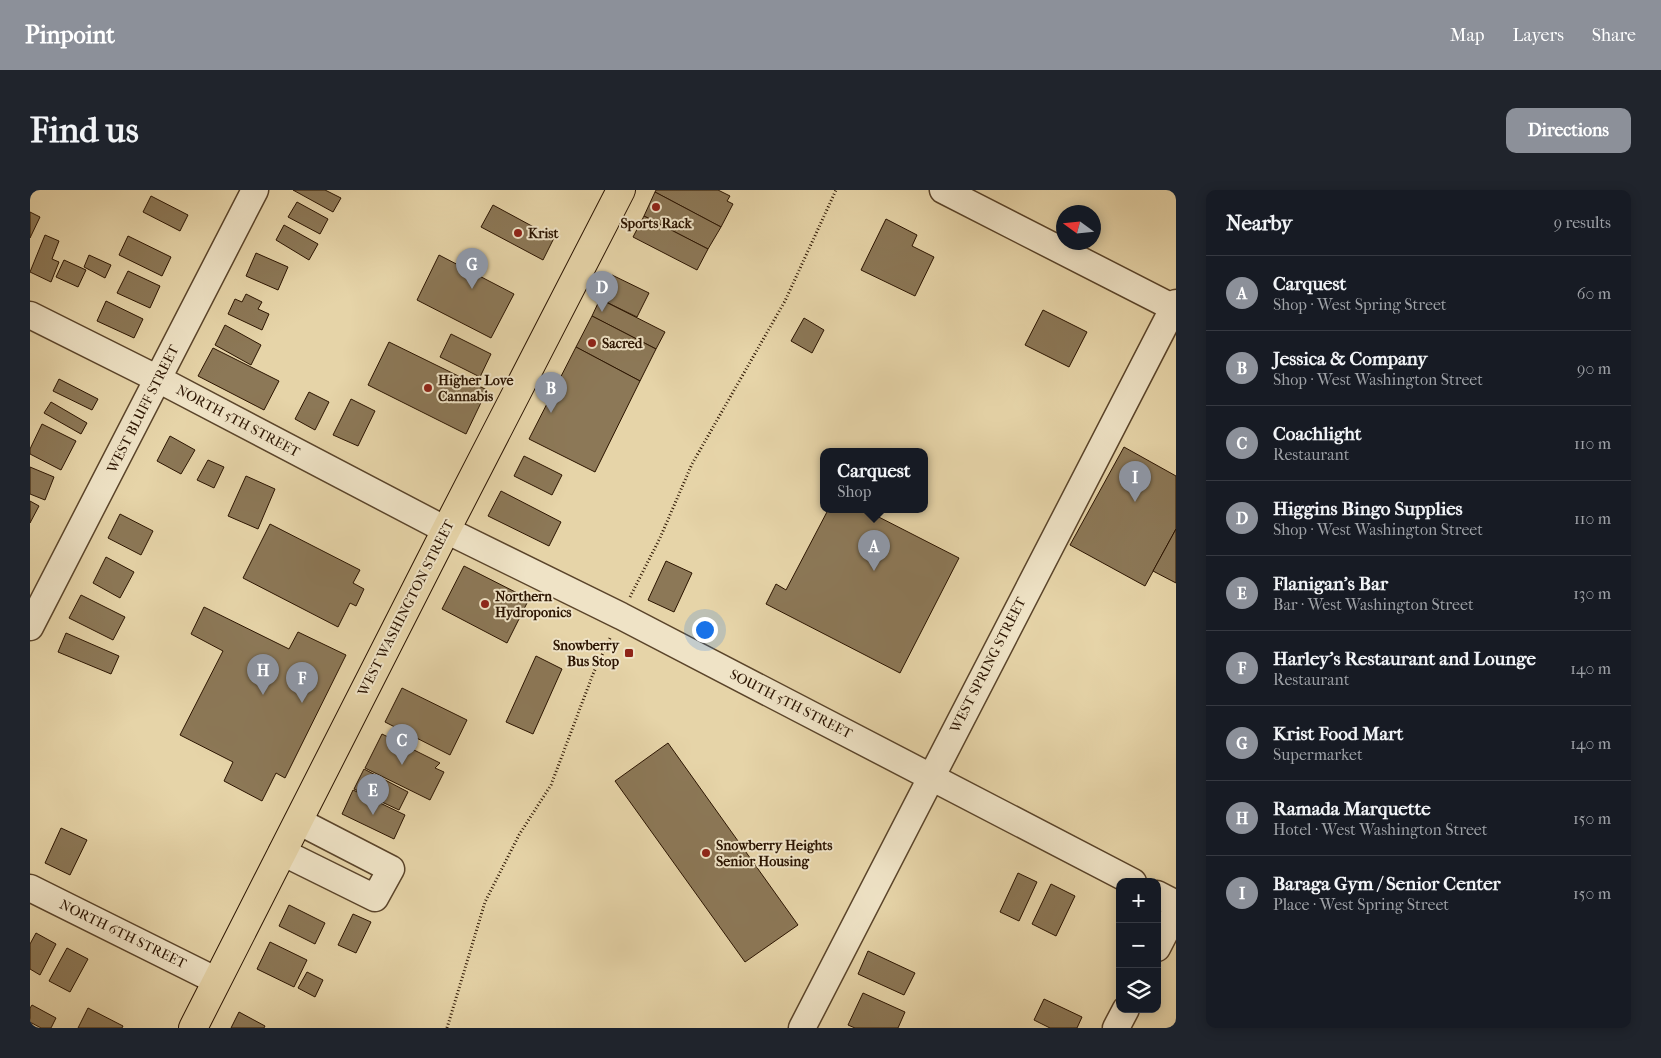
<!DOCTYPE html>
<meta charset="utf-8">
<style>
:root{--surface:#171b24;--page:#20242c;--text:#f1f3f6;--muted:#9ea1a6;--line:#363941;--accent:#8c9099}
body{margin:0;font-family:"IM FELL French Canon",serif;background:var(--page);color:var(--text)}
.controls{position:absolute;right:15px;bottom:15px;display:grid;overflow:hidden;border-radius:10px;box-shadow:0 2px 12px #0003}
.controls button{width:45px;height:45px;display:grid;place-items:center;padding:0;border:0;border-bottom:1px solid var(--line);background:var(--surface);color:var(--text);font:25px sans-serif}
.compass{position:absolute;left:1026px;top:15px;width:45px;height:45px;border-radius:50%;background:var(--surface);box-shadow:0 2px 12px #0003;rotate:285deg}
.you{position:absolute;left:674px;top:439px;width:18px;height:18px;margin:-12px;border:4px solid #fff;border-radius:50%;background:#1a73e8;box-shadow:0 0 0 8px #1a73e833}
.badge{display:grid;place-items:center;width:32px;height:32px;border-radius:50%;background:var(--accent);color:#fff;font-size:16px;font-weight:700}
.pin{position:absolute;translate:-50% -41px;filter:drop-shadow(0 1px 2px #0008)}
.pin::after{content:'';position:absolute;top:26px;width:18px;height:15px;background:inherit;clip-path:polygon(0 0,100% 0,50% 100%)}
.popup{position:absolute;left:790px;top:258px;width:108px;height:65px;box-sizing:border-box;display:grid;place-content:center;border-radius:10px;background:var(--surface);filter:drop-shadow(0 1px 4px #0005);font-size:16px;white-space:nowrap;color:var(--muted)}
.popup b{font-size:19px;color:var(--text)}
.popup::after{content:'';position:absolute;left:50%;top:100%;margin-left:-10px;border:10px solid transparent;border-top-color:var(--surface)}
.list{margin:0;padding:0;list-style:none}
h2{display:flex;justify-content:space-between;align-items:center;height:65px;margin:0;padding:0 20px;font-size:21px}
h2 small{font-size:16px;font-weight:400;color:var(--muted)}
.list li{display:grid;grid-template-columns:32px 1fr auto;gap:15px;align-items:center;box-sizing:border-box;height:75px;padding:0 20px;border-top:1px solid var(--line)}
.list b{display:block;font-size:19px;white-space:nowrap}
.list p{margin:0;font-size:16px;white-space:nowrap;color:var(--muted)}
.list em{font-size:16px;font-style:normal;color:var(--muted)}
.icon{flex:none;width:28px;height:28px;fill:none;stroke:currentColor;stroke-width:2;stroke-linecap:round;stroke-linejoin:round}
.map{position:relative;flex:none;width:1146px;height:838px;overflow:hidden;border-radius:10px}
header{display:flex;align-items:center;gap:30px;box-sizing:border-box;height:70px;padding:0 25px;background:var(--accent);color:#fff}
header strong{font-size:24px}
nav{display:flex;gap:28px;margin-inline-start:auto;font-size:18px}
.intro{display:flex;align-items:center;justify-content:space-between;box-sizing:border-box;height:120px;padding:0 30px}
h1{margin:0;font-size:35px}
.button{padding:12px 22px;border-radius:10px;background:var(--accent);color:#fff;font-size:18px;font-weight:700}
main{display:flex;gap:30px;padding:0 30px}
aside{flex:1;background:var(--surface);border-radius:10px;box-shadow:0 2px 12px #0003}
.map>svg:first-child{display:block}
.building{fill:#8c7857;stroke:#2b1400}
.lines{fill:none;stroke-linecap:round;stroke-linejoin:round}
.minor-casing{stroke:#5a442a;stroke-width:29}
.major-casing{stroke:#2b1400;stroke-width:30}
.path{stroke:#2b1400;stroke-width:3;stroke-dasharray:1 2.5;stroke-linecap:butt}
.minor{stroke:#efe3c6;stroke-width:26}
.major{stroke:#e6d4a8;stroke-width:28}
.poi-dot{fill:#8f2418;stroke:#efe3c6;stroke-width:2}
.labels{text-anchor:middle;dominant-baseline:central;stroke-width:4;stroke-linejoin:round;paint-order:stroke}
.poi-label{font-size:14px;font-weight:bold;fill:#2b1400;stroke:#efe3c6;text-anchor:start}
.street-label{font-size:14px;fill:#2b1400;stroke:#efe3c6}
</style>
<header>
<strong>Pinpoint</strong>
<nav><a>Map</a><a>Layers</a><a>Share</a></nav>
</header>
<div class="intro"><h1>Find us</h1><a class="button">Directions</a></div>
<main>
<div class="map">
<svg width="1146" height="838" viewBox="0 0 1146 838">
<rect width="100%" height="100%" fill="#e6d4a8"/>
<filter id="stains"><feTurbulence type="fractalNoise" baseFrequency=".004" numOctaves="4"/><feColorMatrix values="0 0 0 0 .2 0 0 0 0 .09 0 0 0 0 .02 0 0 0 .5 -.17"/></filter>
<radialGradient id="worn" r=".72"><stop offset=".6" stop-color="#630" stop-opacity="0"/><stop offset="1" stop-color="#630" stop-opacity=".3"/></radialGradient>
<!-- building -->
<g class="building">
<polygon points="263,0 295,0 311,8 303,22"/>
<polygon points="626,0 688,0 700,6 697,11 703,14 691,37 625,2"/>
<polygon points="625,2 691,37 678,59 614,26"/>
<polygon points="121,6 158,25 150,41 113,22"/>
<polygon points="267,12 298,29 290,44 258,27"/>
<polygon points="463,15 524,48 513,70 451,37"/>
<polygon points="0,22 10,27 0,48"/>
<polygon points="614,26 678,59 667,80 603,47"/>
<polygon points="856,29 887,45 882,56 904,67 885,106 831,80"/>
<polygon points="254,35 288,54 279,70 246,50"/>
<polygon points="15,45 29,51 22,69 29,72 21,92 0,82"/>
<polygon points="98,46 141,67 132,86 89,65"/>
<polygon points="226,63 258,77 248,100 216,86"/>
<polygon points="59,65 81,75 75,88 54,77"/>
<polygon points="409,65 484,104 461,148 387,110"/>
<polygon points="34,70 56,80 48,97 26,87"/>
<polygon points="98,81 130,96 120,118 87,103"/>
<polygon points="582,85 619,103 607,127 570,109"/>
<polygon points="216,104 232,112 228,119 239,124 232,140 198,124 205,109 212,112"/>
<polygon points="570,109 635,142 626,159 562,126"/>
<polygon points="76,111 113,129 104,148 67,131"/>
<polygon points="1013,120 1057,142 1039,177 995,155"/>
<polygon points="562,126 626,159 610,191 546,157"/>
<polygon points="774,128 794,140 782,163 761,151"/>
<polygon points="195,135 231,155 221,175 185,155"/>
<polygon points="421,144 461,164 450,187 410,167"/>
<polygon points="359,152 457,200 436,244 338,195"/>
<polygon points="546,157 610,191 565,282 499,249"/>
<polygon points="183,158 249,191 234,220 168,186"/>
<polygon points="29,189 68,209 62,220 23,201"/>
<polygon points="279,202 299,212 285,240 265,229"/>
<polygon points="321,209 345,221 328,256 303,245"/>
<polygon points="21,212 57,233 51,244 14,223"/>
<polygon points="12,234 46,251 31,280 0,264 0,259"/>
<polygon points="140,246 165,260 151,284 127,271"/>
<polygon points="1094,257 1146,286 1146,339 1115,396 1040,355"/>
<polygon points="494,266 532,285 522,305 484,286"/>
<polygon points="178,270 194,277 184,298 167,290"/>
<polygon points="0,277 24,287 15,310 0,304"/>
<polygon points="216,286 245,299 228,339 198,326"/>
<polygon points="471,301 531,332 519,356 458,326"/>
<polygon points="0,311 9,316 0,333"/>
<polygon points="798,320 835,320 929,368 870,483 736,414 746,394 756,400"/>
<polygon points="90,324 123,341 111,365 78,348"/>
<polygon points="240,334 330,380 323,393 334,399 326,416 320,413 308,437 213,388"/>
<polygon points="1146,339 1146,393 1123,381"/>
<polygon points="76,367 104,382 90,408 63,393"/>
<polygon points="636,371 662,383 644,422 618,410"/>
<polygon points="434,376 499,409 477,453 412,419"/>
<polygon points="51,405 95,427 83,450 39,428"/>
<polygon points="174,417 259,459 268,442 316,465 255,588 246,583 232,611 194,591 203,572 150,545 193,461 161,444"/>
<polygon points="36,443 89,466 81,484 28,462"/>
<polygon points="506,466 532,479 503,544 476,532"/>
<polygon points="372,498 437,530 420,565 355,532"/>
<polygon points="352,544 410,573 405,578 414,582 400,610 335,578"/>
<polygon points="638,553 768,735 715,772 585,591"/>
<polygon points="334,579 378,602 369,620 324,599"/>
<polygon points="323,600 375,625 364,649 312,624"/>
<polygon points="31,638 57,650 40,685 15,673"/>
<polygon points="988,683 1007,692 989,731 970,722"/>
<polygon points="1021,694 1045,706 1026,746 1002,734"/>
<polygon points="259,715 295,733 285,754 249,736"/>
<polygon points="323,724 341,732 326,763 308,755"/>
<polygon points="6,743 26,754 10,785 0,779 0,754"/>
<polygon points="240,752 277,770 264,797 227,779"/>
<polygon points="37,758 58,769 40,802 19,791"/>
<polygon points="838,761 885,783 874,805 828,784"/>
<polygon points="277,782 293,790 285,807 268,798"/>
<polygon points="833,803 875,822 868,838 825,838 818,835"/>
<polygon points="1014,809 1052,827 1047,838 1020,838 1004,830"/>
<polygon points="2,815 26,828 21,838 11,838 0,832 0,818"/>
<polygon points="58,818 93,836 92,838 48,838"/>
<polygon points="209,822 235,836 234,838 201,838"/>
</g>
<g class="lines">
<!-- minor casing -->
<g class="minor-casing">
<g id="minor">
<polyline points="913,0 1146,119"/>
<polyline points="0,125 128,189 416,340 591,426 1103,692"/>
<polyline points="0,437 225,0"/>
<polyline points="252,662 345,708 361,679 268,631"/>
<polyline points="0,698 187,791"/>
<polyline points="1127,704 1146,714"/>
<polyline points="1127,758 1146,721"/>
<polyline points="772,838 1146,113"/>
<polyline points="1086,838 1096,819"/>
</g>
</g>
<!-- major casing -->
<g class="major-casing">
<polyline id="major" points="163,838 416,340 591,0"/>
</g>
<!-- path -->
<g class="path">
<polyline points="600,407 630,348 662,274 755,111 806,0"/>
<polyline points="417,838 455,712 489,645 521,595 563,484 581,446"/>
</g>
<!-- minor -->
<use href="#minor" class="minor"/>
<!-- major -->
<use href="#major" class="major"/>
</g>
<!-- markers -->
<g class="poi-dot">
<circle cx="626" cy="17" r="5"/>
<circle cx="488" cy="43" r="5"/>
<circle cx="562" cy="153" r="5"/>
<circle cx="398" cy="198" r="5"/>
<circle cx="455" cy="414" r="5"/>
<rect x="594" y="458" width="10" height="10" rx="2.5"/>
<circle cx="676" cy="663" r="5"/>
</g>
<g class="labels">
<!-- poi labels -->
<g class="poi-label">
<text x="626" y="33" text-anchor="middle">Sports Rack</text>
<text x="498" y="43">Krist</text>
<text x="572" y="153">Sacred</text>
<text x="408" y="190">Higher Love<tspan x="408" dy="16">Cannabis</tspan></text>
<text x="465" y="406">Northern<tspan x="465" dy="16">Hydroponics</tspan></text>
<text x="589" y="455" text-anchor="end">Snowberry<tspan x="589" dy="16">Bus Stop</tspan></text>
<text x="686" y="655">Snowberry Heights<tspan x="686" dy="16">Senior Housing</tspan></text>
</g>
<!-- street labels -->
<g class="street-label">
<text transform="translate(113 219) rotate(-63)">WEST BLUFF STREET</text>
<text transform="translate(208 231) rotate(28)">NORTH 5TH STREET</text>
<text transform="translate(376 418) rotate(-63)">WEST WASHINGTON STREET</text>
<text transform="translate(958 475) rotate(-63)">WEST SPRING STREET</text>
<text transform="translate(761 514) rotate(27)">SOUTH 5TH STREET</text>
<text transform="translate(93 744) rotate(26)">NORTH 6TH STREET</text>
</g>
</g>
<rect width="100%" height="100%" filter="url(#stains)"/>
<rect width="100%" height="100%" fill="url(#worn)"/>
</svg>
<div class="controls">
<button>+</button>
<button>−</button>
<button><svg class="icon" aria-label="layers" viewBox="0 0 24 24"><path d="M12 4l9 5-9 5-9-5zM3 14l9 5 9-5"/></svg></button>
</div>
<svg class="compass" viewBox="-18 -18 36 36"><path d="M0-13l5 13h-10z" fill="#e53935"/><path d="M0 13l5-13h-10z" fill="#9ea1a6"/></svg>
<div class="you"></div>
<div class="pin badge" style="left:844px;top:381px">A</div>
<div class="popup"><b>Carquest</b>Shop</div>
<div class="pin badge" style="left:521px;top:223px">B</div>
<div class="pin badge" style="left:372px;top:575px">C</div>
<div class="pin badge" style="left:572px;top:122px">D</div>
<div class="pin badge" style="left:343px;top:625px">E</div>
<div class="pin badge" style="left:272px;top:513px">F</div>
<div class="pin badge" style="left:442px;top:99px">G</div>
<div class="pin badge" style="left:233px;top:505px">H</div>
<div class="pin badge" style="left:1105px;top:312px">I</div>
</div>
<aside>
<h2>Nearby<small>9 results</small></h2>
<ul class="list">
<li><span class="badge">A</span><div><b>Carquest</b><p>Shop · West Spring Street</p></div><em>60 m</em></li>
<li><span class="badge">B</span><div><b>Jessica &amp; Company</b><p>Shop · West Washington Street</p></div><em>90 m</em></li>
<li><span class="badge">C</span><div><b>Coachlight</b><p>Restaurant</p></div><em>110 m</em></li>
<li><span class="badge">D</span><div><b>Higgins Bingo Supplies</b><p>Shop · West Washington Street</p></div><em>110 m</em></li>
<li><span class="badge">E</span><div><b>Flanigan's Bar</b><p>Bar · West Washington Street</p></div><em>130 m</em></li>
<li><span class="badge">F</span><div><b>Harley's Restaurant and Lounge</b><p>Restaurant</p></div><em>140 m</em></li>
<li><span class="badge">G</span><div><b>Krist Food Mart</b><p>Supermarket</p></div><em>140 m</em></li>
<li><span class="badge">H</span><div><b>Ramada Marquette</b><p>Hotel · West Washington Street</p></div><em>150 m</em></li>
<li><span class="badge">I</span><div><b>Baraga Gym / Senior Center</b><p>Place · West Spring Street</p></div><em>150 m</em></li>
</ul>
</aside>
</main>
